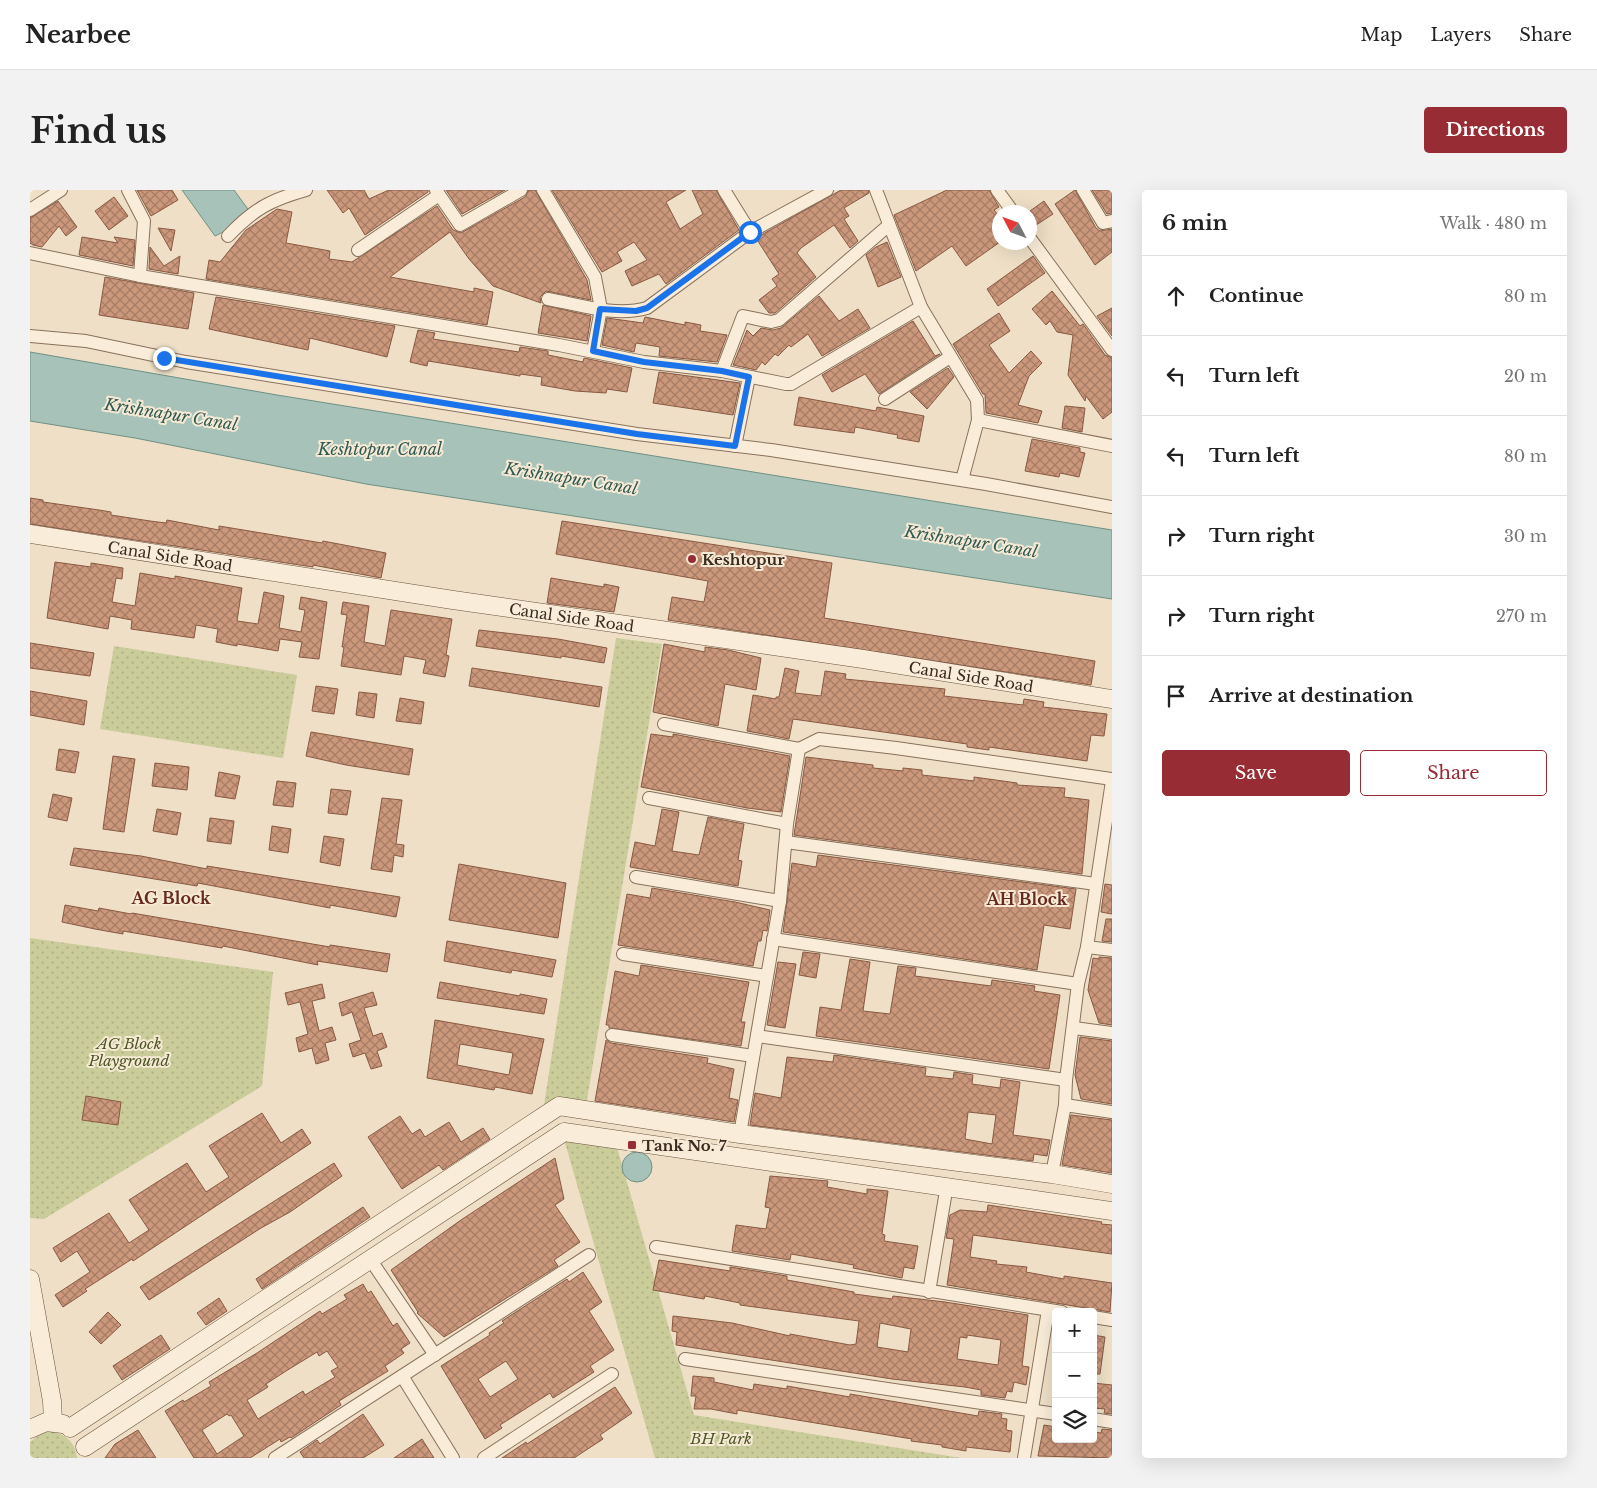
<!DOCTYPE html>
<meta charset="utf-8">
<style>
:root{--surface:#fff;--page:#f2f2f2;--text:#222;--muted:#767676;--line:#e0e0e0;--accent:#982c34}
body{margin:0;font-family:"Libre Baskerville",serif;background:var(--page);color:var(--text)}
.controls{position:absolute;right:15px;bottom:15px;display:grid;overflow:hidden;border-radius:5px;box-shadow:0 5px 20px #0002}
.controls button{width:45px;height:45px;display:grid;place-items:center;padding:0;border:0;border-bottom:1px solid var(--line);background:var(--surface);color:var(--text);font:25px sans-serif}
.compass{position:absolute;left:962px;top:15px;width:45px;height:45px;border-radius:50%;background:var(--surface);box-shadow:0 5px 20px #0002;rotate:311deg}
.stop{position:absolute;width:15px;height:15px;margin:-11px;border:4px solid #1a73e8;border-radius:50%;background:#fff}
.stop.end{background:#1a73e8;border-color:#fff;box-shadow:0 1px 5px #0008}
.list{margin:0;padding:0;list-style:none}
h2{display:flex;justify-content:space-between;align-items:center;height:65px;margin:0;padding:0 20px;font-size:21px}
h2 small{font-size:16px;font-weight:400;color:var(--muted)}
.list li{display:grid;grid-template-columns:32px 1fr auto;gap:15px;align-items:center;box-sizing:border-box;height:80px;padding:0 20px;border-top:1px solid var(--line)}
.list b{display:block;font-size:19px;white-space:nowrap}
.list em{font-size:16px;font-style:normal;color:var(--muted)}
.actions{display:flex;gap:10px;padding:15px 20px}
.actions a{flex:1;padding:11px 0;border:1px solid var(--accent);border-radius:5px;text-align:center;font-size:18px;color:var(--accent)}
.actions .main{background:var(--accent);color:#fff}
.icon{flex:none;width:28px;height:28px;fill:none;stroke:currentColor;stroke-width:2;stroke-linecap:round;stroke-linejoin:round}
.map{position:relative;flex:none;width:1082px;height:1268px;overflow:hidden;border-radius:5px}
header{display:flex;align-items:center;gap:30px;box-sizing:border-box;height:70px;padding:0 25px;background:var(--surface);border-bottom:1px solid var(--line)}
header strong{font-size:24px}
nav{display:flex;gap:28px;margin-inline-start:auto;font-size:18px}
.intro{display:flex;align-items:center;justify-content:space-between;box-sizing:border-box;height:120px;padding:0 30px}
h1{margin:0;font-size:35px}
.button{padding:12px 22px;border-radius:5px;background:var(--accent);color:#fff;font-size:18px;font-weight:700}
main{display:flex;gap:30px;padding:0 30px}
aside{flex:1;background:var(--surface);border-radius:5px;box-shadow:0 5px 20px #0002}
.map>svg:first-child{display:block}
.grass{fill:url(#grass-dots)}
.water{fill:#a7c2b8;stroke:#6e9085}
.building{fill:url(#building-cross-hatch);stroke:#885941;fill-rule:evenodd}
.lines{fill:none;stroke-linecap:round;stroke-linejoin:round}
.street-casing{stroke:#89715c;stroke-width:14}
.secondary-casing{stroke:#6b523f;stroke-width:19}
.street{stroke:#f9edd9;stroke-width:12}
.secondary{stroke:#f9edd9;stroke-width:18}
.route{stroke:#1a73e8;stroke-width:6}
.poi-dot{fill:#982c34;stroke:#f6ead5;stroke-width:2}
.labels{text-anchor:middle;dominant-baseline:central;stroke-width:4;stroke-linejoin:round;paint-order:stroke}
.street-label{font-size:15px;fill:#3a2a1f;stroke:#f6ead5}
.poi-label{font-size:15px;font-weight:bold;fill:#3a2a1f;stroke:#f6ead5;text-anchor:start}
.park-label{font-size:15px;font-style:italic;fill:#4d5626;stroke:#f6ead5}
.water-label{font-size:16px;font-style:italic;fill:#2f5953;stroke:#f6ead5}
.neighbourhood-label{font-size:16px;font-weight:bold;fill:#66291f;stroke:#f6ead5}
</style>
<header>
<strong>Nearbee</strong>
<nav><a>Map</a><a>Layers</a><a>Share</a></nav>
</header>
<div class="intro"><h1>Find us</h1><a class="button">Directions</a></div>
<main>
<div class="map">
<svg width="1082" height="1268" viewBox="0 0 1082 1268">
<defs>
<pattern id="grass-dots" width="8" height="8" patternUnits="userSpaceOnUse" patternTransform="scale(1.25)"><rect width="8" height="8" fill="#cacc9a"/><path d="M2 2h.1M6 6h.1" fill="none" stroke="#aeaf84" stroke-width="1.8" stroke-linecap="round"/></pattern>
<pattern id="building-cross-hatch" width="8" height="8" patternUnits="userSpaceOnUse" patternTransform="scale(1.25)"><rect width="8" height="8" fill="#cc987c"/><path d="M0 0l8 8M0 8l8-8" fill="none" stroke="#a77c65"/></pattern>
</defs>
<rect width="100%" height="100%" fill="#eedfc6"/>
<!-- grass -->
<g class="grass">
<polygon points="586,448 632,454 556,916 528,911 514,915"/>
<polygon points="84,456 267,485 253,568 70,539"/>
<polygon points="0,748 243,782 232,896 14,1029 0,1028"/>
<polygon points="534,949 586,954 664,1225 931,1268 625,1268"/>
<path d="M20,1241C36,1244 45,1252 47,1268H0V1252L12,1243Z"/>
</g>
<!-- water -->
<g class="water">
<polygon points="152,0 204,0 220,22 205,36 185,46"/>
<polygon points="0,162 247,205 1082,340 1082,409 336,294 105,248 0,231"/>
<circle cx="607" cy="977" r="15"/>
</g>
<!-- building -->
<g class="building">
<polygon points="107,0 142,0 148,10 121,26"/>
<polygon points="297,0 334,0 339,9 359,0 398,0 398,2 335,45 319,18 313,23"/>
<polygon points="416,0 475,0 432,24"/>
<polygon points="499,0 505,0 557,90 561,110 516,101 510,107 511,113 463,96 439,69 420,42 360,87 444,102 444,98 463,102 457,135 176,89 179,70 190,72 216,40 247,19 262,22 256,53 300,61 299,69 322,72 407,16 423,40 431,43 495,7"/>
<polygon points="522,0 656,0 636,12 650,39 673,24 662,0 686,0 709,40 636,94 629,84 602,96 595,81 617,70 604,52 587,62 592,71 572,82"/>
<polygon points="811,0 838,0 839,3 814,18 819,26 814,29 828,51 820,58 804,35 771,58 767,63 786,87 745,123 739,123 729,110 747,96 742,89 749,84 726,48"/>
<polygon points="917,0 959,0 969,17 964,20 970,27 970,52 936,76 922,56 886,81 864,25"/>
<polygon points="1045,0 1066,38 1070,41 1082,39 1082,62 1065,75 1025,14"/>
<polygon points="1062,0 1082,0 1082,23 1077,24"/>
<polygon points="84,7 98,26 79,40 65,21"/>
<polygon points="28,11 47,37 36,46 29,36 12,57 3,55 0,53 0,28"/>
<polygon points="1014,11 1023,24 1000,39 1000,21"/>
<polygon points="128,38 145,40 141,61"/>
<polygon points="52,47 88,53 84,47 105,50 103,76 49,65"/>
<polygon points="857,52 871,87 848,97 836,65 846,57"/>
<polygon points="120,57 134,76 150,66 148,84 119,79"/>
<polygon points="1003,66 1015,83 968,116 957,99"/>
<polygon points="75,87 164,103 158,139 69,125"/>
<polygon points="1022,101 1050,136 1053,134 1075,165 1082,168 1082,222 1073,229 1056,206 1055,211 1038,185 1043,145 1027,142 1020,131 1016,135 1002,119"/>
<polygon points="789,106 809,131 828,119 840,138 792,166 778,144 761,157 759,155 748,166 745,164 735,175 732,172 726,180 703,175 717,140 723,146 731,138 743,140 751,138"/>
<polygon points="186,107 365,136 357,167 280,148 278,160 179,139"/>
<polygon points="513,115 561,126 557,151 508,143"/>
<polygon points="1082,118 1082,146 1067,126"/>
<polygon points="969,123 980,141 959,155 979,183 1001,161 1012,173 999,186 988,215 1012,221 1008,233 956,223 955,204 953,204 923,154"/>
<polygon points="615,127 655,135 655,132 671,135 670,141 697,145 687,172 629,166 630,157 606,153 604,162 572,155 577,128 613,133"/>
<polygon points="883,131 905,166 910,164 849,204 835,184 802,202 792,185"/>
<polygon points="388,140 405,143 403,149 489,162 490,157 518,161 518,165 553,172 554,168 602,178 597,202 577,199 576,203 545,201 511,195 512,187 490,184 490,186 398,171 397,176 380,172"/>
<polygon points="918,178 924,187 897,219 880,202"/>
<polygon points="629,182 710,193 703,225 623,213"/>
<polygon points="769,207 846,221 847,217 894,226 889,252 867,248 868,245 825,237 824,243 764,235"/>
<polygon points="1035,216 1055,218 1052,242 1032,238"/>
<polygon points="1002,249 1050,258 1050,262 1055,263 1049,287 1030,283 1029,287 995,281"/>
<polygon points="0,308 13,310 13,312 69,320 81,322 81,325 120,331 136,333 137,330 189,340 189,336 292,353 293,351 356,363 351,388 283,375 283,377 0,334"/>
<polygon points="532,331 802,373 794,428 1065,471 1061,495 638,430 642,407 674,412 678,391 526,364"/>
<polygon points="25,372 61,377 61,373 93,378 92,389 86,388 82,412 105,416 110,383 145,389 145,386 212,398 207,431 228,434 234,402 254,406 249,438 271,442 275,420 269,419 271,407 297,412 289,469 269,467 272,452 250,449 248,461 207,454 207,456 186,452 188,439 166,435 164,448 101,439 102,430 80,426 78,439 17,428"/>
<polygon points="521,388 574,397 574,394 589,397 584,422 517,413"/>
<polygon points="313,412 339,416 334,452 355,456 361,420 422,429 416,465 419,466 415,487 393,483 396,470 374,466 371,485 311,476 314,457 312,457 317,425 311,424"/>
<polygon points="449,440 528,449 577,458 574,473 531,466 531,468 446,456"/>
<polygon points="0,453 64,463 60,486 0,478"/>
<polygon points="634,454 675,462 675,457 698,460 731,468 726,500 695,494 688,536 623,522"/>
<polygon points="442,478 572,497 569,517 439,496"/>
<polygon points="755,478 769,481 765,503 791,506 795,481 816,484 815,489 915,499 914,506 993,515 994,509 1014,512 1013,517 1077,524 1074,546 1061,545 1057,571 959,557 959,560 937,557 937,554 763,529 759,549 717,541 723,505 746,509 746,507 749,507"/>
<polygon points="286,496 308,499 304,524 282,521"/>
<polygon points="0,501 57,511 54,535 0,525"/>
<polygon points="329,502 347,504 344,528 326,525"/>
<polygon points="370,508 394,512 391,534 366,531"/>
<polygon points="281,542 383,559 379,585 316,575 276,566"/>
<polygon points="621,544 643,547 643,544 760,566 751,622 717,618 611,597"/>
<polygon points="29,559 49,562 45,583 26,580"/>
<polygon points="83,566 105,569 94,642 73,639"/>
<polygon points="776,567 843,575 843,578 873,581 873,578 892,580 892,585 944,591 944,587 987,593 987,595 1035,598 1034,607 1059,610 1052,684 764,645"/>
<polygon points="125,573 159,577 157,600 122,596"/>
<polygon points="189,582 210,586 205,609 185,606"/>
<polygon points="247,591 266,593 263,617 243,615"/>
<polygon points="301,599 321,601 317,625 298,623"/>
<polygon points="23,604 42,608 37,631 18,627"/>
<polygon points="352,608 372,610 366,654 374,655 373,667 364,665 362,682 341,679"/>
<polygon points="127,619 151,623 147,645 123,641"/>
<polygon points="632,619 649,622 642,661 669,665 678,627 714,634 708,670 712,671 708,696 600,677 605,652 625,656"/>
<polygon points="180,628 204,631 201,654 177,651"/>
<polygon points="242,636 261,639 258,663 239,660"/>
<polygon points="294,646 314,649 310,676 290,672"/>
<polygon points="44,658 111,666 177,679 177,676 370,707 366,727 300,715 300,718 168,693 167,696 40,675"/>
<polygon points="788,665 1046,699 1040,739 1014,735 1007,780 753,742 762,673 786,677"/>
<polygon points="429,674 536,693 528,748 419,730"/>
<polygon points="1075,694 1082,695 1082,724 1071,722"/>
<polygon points="622,698 705,712 740,720 737,741 733,740 731,751 728,751 723,776 588,755 597,704 620,708"/>
<polygon points="35,715 68,721 69,718 101,724 102,723 300,757 300,755 360,764 357,782 287,771 288,775 193,756 192,758 93,741 93,744 65,739 32,732"/>
<polygon points="1076,729 1082,729 1082,752 1072,751"/>
<polygon points="417,751 526,770 522,787 482,780 481,783 414,771"/>
<polygon points="773,762 790,764 786,788 769,785"/>
<polygon points="1069,767 1082,768 1082,835 1069,833 1058,800 1063,768 1069,769"/>
<polygon points="820,769 840,772 833,821 860,824 868,776 886,778 885,786 961,796 962,790 1005,796 1004,801 1030,805 1019,879 786,846 790,817 811,820"/>
<polygon points="748,772 766,774 755,838 737,835"/>
<polygon points="611,775 719,792 711,832 715,832 711,856 579,838 579,835 576,835 585,781 609,786"/>
<polygon points="410,792 490,806 490,804 517,809 514,824 407,808"/>
<polygon points="292,794 295,808 282,811 289,841 302,837 306,850 295,853 299,870 286,874 282,858 269,862 266,848 278,844 270,812 258,815 255,803"/>
<polygon points="343,802 347,815 334,818 343,846 352,843 357,857 347,861 352,876 341,879 335,863 323,867 319,854 331,850 322,822 312,826 309,813"/>
<path d="M405,830L514,849L502,904L465,897L464,900L397,888ZM430,854L483,863L479,885L427,875Z"/>
<polygon points="1050,847 1082,851 1082,914 1051,909 1045,885"/>
<polygon points="576,850 581,853 678,868 677,873 704,879 699,908 708,910 704,932 565,911"/>
<path d="M804,865L896,878L895,886L923,889L924,882L943,885L942,894L970,898L971,889L990,892L983,945L1020,950L1017,966L1004,964L1003,971L720,935L725,903L751,908L757,867L803,872ZM938,922L966,925L962,954L935,949Z"/>
<polygon points="56,906 91,912 88,935 52,930"/>
<polygon points="232,923 251,953 272,939 281,953 103,1071 102,1069 55,1099 57,1101 33,1117 25,1105 60,1082 47,1061 31,1072 23,1058 79,1023 99,1053 119,1040 99,1010 157,973 176,1002 199,987 179,956"/>
<polygon points="1041,925 1082,930 1082,983 1032,975"/>
<polygon points="370,926 382,944 390,939 395,947 419,932 431,952 453,938 460,949 413,980 409,975 372,999 338,947"/>
<polygon points="525,968 534,1009 525,1015 550,1052 524,1070 528,1076 414,1147 387,1123 388,1122 361,1080 431,1030"/>
<polygon points="304,973 312,986 260,1022 231,1038 119,1110 110,1097"/>
<polygon points="740,986 798,991 797,997 837,1004 837,999 858,1001 852,1044 855,1045 854,1051 888,1056 884,1079 874,1077 872,1088 823,1078 824,1075 761,1064 760,1070 702,1061 706,1035 736,1039 740,1018 735,1017"/>
<polygon points="958,1015 1072,1032 1071,1034 1082,1035 1082,1064 943,1045 940,1067 967,1071 966,1074 997,1077 996,1082 1034,1089 1034,1086 1082,1093 1080,1122 917,1095 924,1049 916,1048 920,1025 930,1020 957,1022"/>
<polygon points="333,1017 340,1027 232,1099 226,1089"/>
<path d="M629,1070L700,1081V1077L757,1086V1090L824,1102V1104L862,1109L863,1106L915,1112L998,1125L992,1176L999,1177L996,1195L984,1192L982,1202L977,1201L975,1208L951,1205V1200L935,1197L862,1189L646,1155L647,1142L642,1141L643,1126L702,1133L760,1146V1144L820,1155L826,1154L829,1131L710,1115V1113L675,1106L674,1109L623,1100ZM850,1133L881,1139L878,1162L847,1157ZM937,1145L971,1150L968,1175L927,1169L930,1147L937,1148Z"/>
<path d="M553,1082L572,1112L559,1121L584,1160L560,1176L564,1182L523,1208L520,1203L470,1235L472,1238L455,1249L411,1176L460,1145L459,1143L474,1133L472,1131L537,1089L539,1092ZM476,1171L488,1189L460,1207L448,1189Z"/>
<path d="M333,1094L338,1103L341,1101L363,1136L367,1133L380,1153L371,1159L374,1163L355,1176L358,1181L309,1211L311,1215L261,1248L260,1247L251,1252L250,1249L220,1268H164L135,1221L153,1210L154,1212L181,1196L179,1192L227,1163L290,1121L292,1124L317,1109L314,1105ZM297,1161L308,1177L301,1181L305,1187L275,1205L273,1201L228,1229L217,1210L238,1197L236,1194L256,1181L287,1162L289,1166ZM197,1224L199,1226L201,1225L214,1246L187,1264L172,1240Z"/>
<polygon points="189,1108 197,1121 176,1135 167,1123"/>
<polygon points="78,1122 91,1135 71,1154 59,1142"/>
<polygon points="131,1145 140,1159 92,1190 83,1176"/>
<polygon points="1063,1145 1075,1147 1070,1184 1063,1184"/>
<polygon points="663,1186 684,1188 684,1192 723,1200 724,1194 757,1199 757,1196 820,1207 820,1204 948,1226 949,1221 972,1224 971,1228 977,1229 976,1240 982,1241 980,1262 936,1257 936,1261 912,1257 912,1255 881,1251 882,1249 707,1220 707,1224 681,1219 664,1219 666,1206 661,1206"/>
<polygon points="1063,1193 1082,1195 1082,1224 1074,1223 1075,1219 1063,1218"/>
<polygon points="585,1197 602,1223 570,1245 573,1249 544,1268 472,1268 496,1252 497,1254"/>
<polygon points="333,1224 354,1255 333,1268 274,1268 270,1262 287,1250 290,1254"/>
<polygon points="1014,1235 1026,1237 1026,1249 1063,1249 1063,1242 1071,1243 1072,1239 1082,1240 1082,1268 1008,1266"/>
<polygon points="108,1240 126,1268 75,1268 85,1254"/>
<polygon points="392,1249 404,1268 364,1268"/>
</g>
<g class="lines">
<!-- street casing -->
<g class="street-casing">
<g id="street">
<polyline points="98,0 114,31 110,86 529,155 614,172 692,181 713,126 741,132 749,130 859,35"/>
<polyline points="406,0 430,35 491,0"/>
<polyline points="513,0 565,87 571,119 563,161"/>
<polyline points="694,0 720,42"/>
<polyline points="846,0 891,117 947,210 948,230 932,290"/>
<polyline points="967,0 983,22"/>
<polyline points="1053,0 1073,33 1082,31"/>
<polyline points="0,20 31,0"/>
<path d="M198,46C224,19 240,10 276,0"/>
<polyline points="999,47 1082,160"/>
<polyline points="328,60 409,5"/>
<polyline points="0,63 110,86"/>
<path d="M518,109C550,115 586,127 617,118L720,42L797,0"/>
<polyline points="0,146 56,151 156,172 607,244 741,260 956,294 1082,317"/>
<polyline points="692,181 756,194 761,194 891,117"/>
<polyline points="855,209 920,167"/>
<polyline points="948,230 1082,256"/>
<polyline points="705,256 719,187"/>
<polyline points="634,534 769,559"/>
<polyline points="619,608 757,634"/>
<polyline points="756,652 1066,694"/>
<polyline points="606,687 750,711"/>
<polyline points="743,749 1048,794"/>
<polyline points="1057,757 1082,760"/>
<polyline points="593,764 737,786"/>
<polyline points="1044,838 1082,843"/>
<polyline points="582,845 723,866"/>
<polyline points="727,846 1036,890"/>
<polyline points="1035,915 1082,922"/>
<polyline points="710,944 750,711 757,634 769,559 789,549 866,558 1082,589"/>
<polyline points="1022,984 1035,915 1036,890 1048,794 1057,757 1082,591"/>
<polyline points="626,1057 1032,1122"/>
<polyline points="340,1069 405,1165"/>
<polyline points="899,1102 917,995"/>
<polyline points="1063,1127 1082,1130"/>
<polyline points="655,1169 1026,1224"/>
<polyline points="372,1186 423,1268"/>
<polyline points="1063,1229 1082,1232"/>
<polyline points="245,1268 559,1065"/>
<polyline points="454,1268 582,1184"/>
<polyline points="994,1268 1018,1120"/>
</g>
</g>
<!-- secondary casing -->
<g class="secondary-casing">
<g id="secondary">
<path id="s1" d="M0,344L423,410L833,469L1082,509"/>
<polyline points="0,1089 22,1211 23,1232"/>
<polyline points="40,1238 529,916 710,944 1022,984 1082,994"/>
<polyline points="0,1239 16,1232 33,1234"/>
<polyline points="55,1257 534,942 1082,1021"/>
</g>
</g>
<!-- street -->
<use href="#street" class="street"/>
<!-- secondary -->
<use href="#secondary" class="secondary"/>
</g>
<g class="lines">
<!-- route -->
<polyline class="route" points="134,168 607,244 705,256 719,187 692,181 614,172 563,161 570,119 606,121 617,118 720,42"/>
</g>
<!-- markers -->
<g class="poi-dot">
<circle cx="662" cy="369" r="5"/>
<rect x="597" y="950" width="10" height="10" rx="2.5"/>
</g>
<g class="labels">
<!-- street labels -->
<g class="street-label">
<text stroke="none"><textPath href="#s1" startOffset="142">Canal Side Road</textPath></text>
<text stroke="none"><textPath href="#s1" startOffset="548">Canal Side Road</textPath></text>
<text stroke="none"><textPath href="#s1" startOffset="952">Canal Side Road</textPath></text>
</g>
<!-- poi labels -->
<g class="poi-label">
<text x="672" y="369">Keshtopur</text>
<text x="612" y="955">Tank No. 7</text>
</g>
<!-- park labels -->
<g class="park-label">
<text x="99" y="853">AG Block<tspan x="99" dy="17">Playground</tspan></text>
<text x="691" y="1248">BH Park</text>
</g>
<!-- water labels -->
<g class="water-label">
<text transform="translate(141 224) rotate(9)">Krishnapur Canal</text>
<text x="350" y="259">Keshtopur Canal</text>
<text transform="translate(541 288) rotate(9)">Krishnapur Canal</text>
<text transform="translate(941 351) rotate(9)">Krishnapur Canal</text>
</g>
<!-- neighbourhood labels -->
<g class="neighbourhood-label">
<text x="141" y="708">AG Block</text>
<text x="997" y="709">AH Block</text>
</g>
</g>
</svg>
<div class="controls">
<button>+</button>
<button>−</button>
<button><svg class="icon" aria-label="layers" viewBox="0 0 24 24"><path d="M12 4l9 5-9 5-9-5zM3 14l9 5 9-5"/></svg></button>
</div>
<svg class="compass" viewBox="-18 -18 36 36"><path d="M0-13l5 13h-10z" fill="#e53935"/><path d="M0 13l5-13h-10z" fill="#767676"/></svg>
<div class="stop" style="left:720px;top:42px"></div>
<div class="stop end" style="left:134px;top:168px"></div>
</div>
<aside>
<h2>6 min<small>Walk · 480 m</small></h2>
<ul class="list">
<li><svg class="icon" aria-label="ahead" viewBox="0 0 24 24"><path d="M12 20V5M6 11l6-6 6 6"/></svg><div><b>Continue</b></div><em>80 m</em></li>
<li><svg class="icon" aria-label="left" viewBox="0 0 24 24"><path d="M17 20v-9H6M10 6l-5 5 5 5"/></svg><div><b>Turn left</b></div><em>20 m</em></li>
<li><svg class="icon" aria-label="left" viewBox="0 0 24 24"><path d="M17 20v-9H6M10 6l-5 5 5 5"/></svg><div><b>Turn left</b></div><em>80 m</em></li>
<li><svg class="icon" aria-label="right" viewBox="0 0 24 24"><path d="M7 20v-9h11M14 6l5 5-5 5"/></svg><div><b>Turn right</b></div><em>30 m</em></li>
<li><svg class="icon" aria-label="right" viewBox="0 0 24 24"><path d="M7 20v-9h11M14 6l5 5-5 5"/></svg><div><b>Turn right</b></div><em>270 m</em></li>
<li><svg class="icon" aria-label="arrive" viewBox="0 0 24 24"><path d="M6 21V4h12l-3 4 3 4H6"/></svg><div><b>Arrive at destination</b></div></li>
</ul>
<div class="actions"><a class="main">Save</a><a>Share</a></div>
</aside>
</main>
